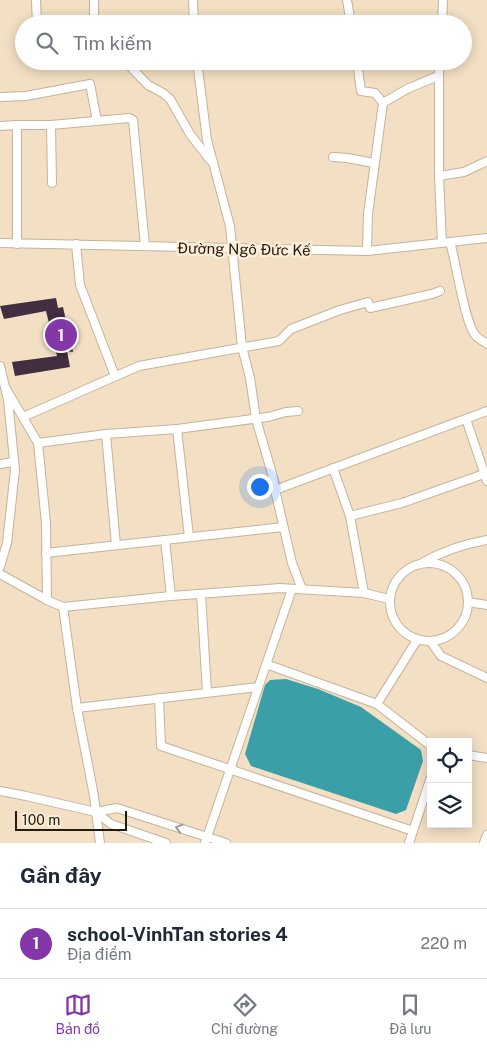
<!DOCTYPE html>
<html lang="vi">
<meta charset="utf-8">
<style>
:root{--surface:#fff;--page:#f6f6f7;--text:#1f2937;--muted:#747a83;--line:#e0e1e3;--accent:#8437a8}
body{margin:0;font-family:"Public Sans",sans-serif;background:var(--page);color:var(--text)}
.controls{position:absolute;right:15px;bottom:15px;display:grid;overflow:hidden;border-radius:0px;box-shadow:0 2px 12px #0003}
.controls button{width:45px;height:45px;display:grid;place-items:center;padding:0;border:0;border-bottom:1px solid var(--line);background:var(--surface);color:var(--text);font:25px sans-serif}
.scale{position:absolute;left:15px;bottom:12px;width:112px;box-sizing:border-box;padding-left:5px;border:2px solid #221b11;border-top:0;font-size:14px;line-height:18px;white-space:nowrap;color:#221b11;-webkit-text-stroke:4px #fcedd7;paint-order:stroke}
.you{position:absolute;left:259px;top:486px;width:18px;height:18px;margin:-12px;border:4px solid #fff;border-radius:50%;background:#1a73e8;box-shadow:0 0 0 8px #1a73e833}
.badge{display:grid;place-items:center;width:32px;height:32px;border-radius:50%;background:var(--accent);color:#fff;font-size:16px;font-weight:700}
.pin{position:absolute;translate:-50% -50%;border:2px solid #fff;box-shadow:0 1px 5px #0006}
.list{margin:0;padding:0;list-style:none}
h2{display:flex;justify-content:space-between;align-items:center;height:65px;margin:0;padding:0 20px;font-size:21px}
h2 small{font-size:16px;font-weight:400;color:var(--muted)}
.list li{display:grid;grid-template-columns:32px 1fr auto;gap:15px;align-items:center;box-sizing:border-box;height:70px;padding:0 20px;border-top:1px solid var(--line)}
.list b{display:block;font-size:19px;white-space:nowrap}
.list p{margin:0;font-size:16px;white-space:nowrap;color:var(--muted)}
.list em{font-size:16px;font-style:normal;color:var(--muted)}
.icon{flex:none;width:28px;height:28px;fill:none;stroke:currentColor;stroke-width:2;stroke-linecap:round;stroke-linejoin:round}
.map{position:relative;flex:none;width:487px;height:843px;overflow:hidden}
.search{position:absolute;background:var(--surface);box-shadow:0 2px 12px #0003;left:15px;right:15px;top:15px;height:55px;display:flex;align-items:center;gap:12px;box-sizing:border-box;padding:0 18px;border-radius:28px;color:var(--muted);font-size:19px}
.sheet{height:135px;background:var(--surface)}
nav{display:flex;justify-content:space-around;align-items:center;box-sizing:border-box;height:70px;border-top:1px solid var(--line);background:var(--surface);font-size:14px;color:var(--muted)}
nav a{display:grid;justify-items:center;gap:2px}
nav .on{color:var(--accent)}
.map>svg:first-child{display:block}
.water{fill:#3b9fa8}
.building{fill:#422e40}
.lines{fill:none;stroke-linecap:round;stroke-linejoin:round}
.minor-casing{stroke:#c6b399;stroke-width:10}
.minor{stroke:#fff;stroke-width:8}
.oneway{stroke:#9c9894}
.labels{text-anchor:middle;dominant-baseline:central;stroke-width:5;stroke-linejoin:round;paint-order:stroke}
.street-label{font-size:15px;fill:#221b11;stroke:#fcedd7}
</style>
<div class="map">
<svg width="487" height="843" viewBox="0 0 487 843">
<rect width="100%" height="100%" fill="#f2dfc4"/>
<!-- water -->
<polygon class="water" points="286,679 318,689 361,707 421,750 423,761 406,810 396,814 251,766 245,754 265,685 270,680"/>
<!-- building -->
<polygon class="building" points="56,298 58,308 63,307 73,352 67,351 70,367 15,376 12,362 57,356 46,311 4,319 0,306"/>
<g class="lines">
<!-- minor casing -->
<g class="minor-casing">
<g id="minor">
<polyline points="36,0 37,24"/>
<polyline points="94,0 94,24"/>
<polyline points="193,0 194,24"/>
<polyline points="347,0 351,24"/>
<polyline points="442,24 443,0"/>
<polyline points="41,61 46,63 67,61"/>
<polyline points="125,61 148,85 163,93 170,99 190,134 210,160"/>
<polyline points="197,61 207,140 230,226 242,347 250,378 256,419 273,477 275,490 292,563 302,589"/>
<polyline points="357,61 361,91 375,93 383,103 368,214 367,251"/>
<polyline points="439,61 439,176 442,243"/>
<polyline points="0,97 26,96 90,84 97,121"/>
<polyline points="383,103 407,89 438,76"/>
<polyline points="51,125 52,183"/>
<polyline points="0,126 17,125"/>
<polyline points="333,157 347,158 374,163"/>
<polyline points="439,176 464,172 487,161"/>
<path d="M450,242C456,261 465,327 477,337C480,340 484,341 487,344"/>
<polyline points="0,243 367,251 487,238"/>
<polyline points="17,244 17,125 51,125 129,118 133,120 145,246"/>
<polyline points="76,244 80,285 115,376"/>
<polyline points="0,366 8,400 15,470 7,543 0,567"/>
<polyline points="5,387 38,443 46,523 47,600"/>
<polyline points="23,417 139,366 279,341 291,329 340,310 368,302 370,308 432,294 440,291"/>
<polyline points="466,419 487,481"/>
<polyline points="177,429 189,537"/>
<polyline points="106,434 116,545"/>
<polyline points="38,443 106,434 177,429 268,417 286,412 298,411"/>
<polyline points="0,464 14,462"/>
<polyline points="333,468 350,516 364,593"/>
<polyline points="275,490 487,411"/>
<polyline points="350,516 402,503 484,474"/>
<polyline points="165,540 171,596"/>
<polyline points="46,553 283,527"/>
<circle cx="429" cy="602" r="39"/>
<path d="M422,563C443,551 464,544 487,540"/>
<polyline points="0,574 47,600 63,607 171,596 280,588 364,593 389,599"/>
<polyline points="201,594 207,692"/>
<polyline points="468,602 487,605"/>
<polyline points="63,607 77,708 94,796 100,843"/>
<polyline points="431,642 441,656 487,678"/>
<polyline points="266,664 377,704 431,746"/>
<polyline points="159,698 161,746 413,831"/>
<polyline points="377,704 417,640"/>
<polyline points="77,708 258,687"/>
<polyline points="468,755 487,758"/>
<polyline points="0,791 26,796 96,812 117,808 226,843"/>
<polyline points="96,812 111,824 166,843"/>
<polyline points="205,843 292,589"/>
<polyline points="409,843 431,777"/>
<polyline points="484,843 487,835"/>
</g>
</g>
<!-- minor -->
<use href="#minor" class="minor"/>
</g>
<!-- one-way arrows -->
<defs><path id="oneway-chevron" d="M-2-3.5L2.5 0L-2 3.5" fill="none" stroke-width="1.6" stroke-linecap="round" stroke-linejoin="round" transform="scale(1.25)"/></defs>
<use class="oneway" href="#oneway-chevron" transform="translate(179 828) rotate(-163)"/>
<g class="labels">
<!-- street labels -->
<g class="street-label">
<text transform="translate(244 249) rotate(1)">Đường Ngô Đức Kế</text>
</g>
</g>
</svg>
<div class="controls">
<button><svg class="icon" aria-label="locate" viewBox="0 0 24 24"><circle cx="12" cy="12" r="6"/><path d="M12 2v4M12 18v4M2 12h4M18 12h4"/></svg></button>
<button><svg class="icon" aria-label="layers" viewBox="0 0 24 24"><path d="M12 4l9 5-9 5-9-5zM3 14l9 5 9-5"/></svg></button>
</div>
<div class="scale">100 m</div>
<div class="you"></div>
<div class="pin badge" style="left:61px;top:335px">1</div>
<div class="search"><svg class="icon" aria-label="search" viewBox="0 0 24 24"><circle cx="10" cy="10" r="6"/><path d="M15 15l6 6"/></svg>Tìm kiếm</div>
</div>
<section class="sheet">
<h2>Gần đây<small></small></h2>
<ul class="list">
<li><span class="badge">1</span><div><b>school-VinhTan stories 4</b><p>Địa điểm</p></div><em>220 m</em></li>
</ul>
</section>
<nav>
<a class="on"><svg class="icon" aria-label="map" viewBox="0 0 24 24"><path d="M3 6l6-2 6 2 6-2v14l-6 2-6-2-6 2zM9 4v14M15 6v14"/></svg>Bản đồ</a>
<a><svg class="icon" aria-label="directions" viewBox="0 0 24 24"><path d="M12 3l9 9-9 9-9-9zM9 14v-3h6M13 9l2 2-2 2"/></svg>Chỉ đường</a>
<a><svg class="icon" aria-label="saved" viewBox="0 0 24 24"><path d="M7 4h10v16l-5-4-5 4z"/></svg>Đã lưu</a>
</nav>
